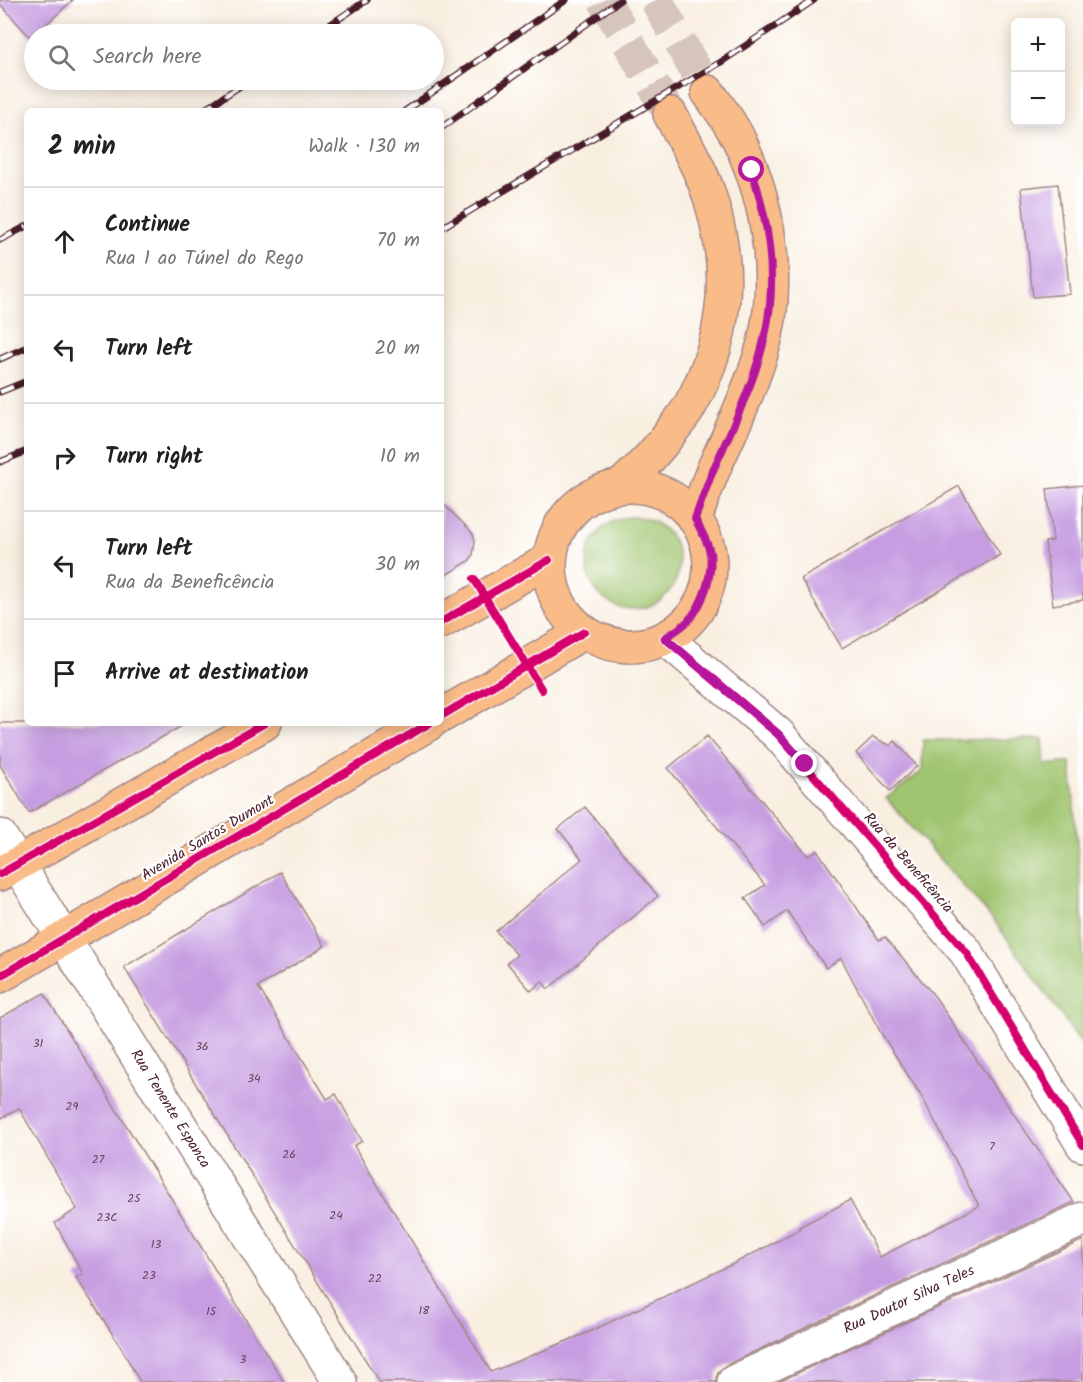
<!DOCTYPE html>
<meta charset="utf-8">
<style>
:root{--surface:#fff;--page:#f2f2f2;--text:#222;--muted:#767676;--line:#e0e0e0}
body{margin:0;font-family:Kalam,sans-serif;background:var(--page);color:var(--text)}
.controls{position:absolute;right:18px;top:18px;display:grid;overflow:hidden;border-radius:9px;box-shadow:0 3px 15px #0003}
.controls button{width:54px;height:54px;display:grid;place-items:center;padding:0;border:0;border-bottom:2px solid var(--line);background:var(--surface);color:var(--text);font:30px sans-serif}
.stop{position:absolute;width:18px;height:18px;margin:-14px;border:4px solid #b5179e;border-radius:50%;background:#fff}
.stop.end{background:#b5179e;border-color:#fff;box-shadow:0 2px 6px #0008}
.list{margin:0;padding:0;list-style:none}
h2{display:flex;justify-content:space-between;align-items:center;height:78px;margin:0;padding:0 24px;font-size:26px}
h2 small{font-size:20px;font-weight:400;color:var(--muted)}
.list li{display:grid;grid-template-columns:39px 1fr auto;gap:18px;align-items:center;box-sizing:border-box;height:108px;padding:0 24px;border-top:2px solid var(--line)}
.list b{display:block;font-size:22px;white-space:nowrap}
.list p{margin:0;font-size:20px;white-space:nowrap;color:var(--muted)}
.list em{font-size:20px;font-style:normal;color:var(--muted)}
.icon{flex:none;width:33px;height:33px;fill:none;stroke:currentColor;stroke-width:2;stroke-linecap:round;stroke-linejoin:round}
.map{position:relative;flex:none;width:1083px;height:1382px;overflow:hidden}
.search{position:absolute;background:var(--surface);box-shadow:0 3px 15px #0003;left:24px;top:24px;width:420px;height:66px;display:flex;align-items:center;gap:15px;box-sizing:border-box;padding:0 21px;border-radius:33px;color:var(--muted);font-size:22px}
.panel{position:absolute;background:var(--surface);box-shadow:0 3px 15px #0003;left:24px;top:108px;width:420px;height:618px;border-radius:9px}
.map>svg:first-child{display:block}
.green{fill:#a0c570;stroke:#75724e;stroke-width:1.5}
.building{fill:#c69de1}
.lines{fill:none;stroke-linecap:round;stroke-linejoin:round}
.primary-tunnel{stroke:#d6c5bd;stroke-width:33;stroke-dasharray:33 16;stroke-linecap:butt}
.minor-casing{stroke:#a28786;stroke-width:36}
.primary-casing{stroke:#a28786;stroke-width:36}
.minor{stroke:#fff;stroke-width:33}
.primary{stroke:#f9bc89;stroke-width:33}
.rail-casing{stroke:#4a1f2b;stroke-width:7}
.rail{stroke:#fff;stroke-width:4.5;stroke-dasharray:14;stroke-linecap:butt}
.cycleway-casing{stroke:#fff;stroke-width:11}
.cycleway{stroke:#d6006c;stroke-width:8}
.route{stroke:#b5179e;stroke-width:8}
.labels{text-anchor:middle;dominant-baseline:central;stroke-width:4.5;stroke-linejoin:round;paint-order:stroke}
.number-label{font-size:12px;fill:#693e58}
.street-label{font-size:15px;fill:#4a1f2b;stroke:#fff}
</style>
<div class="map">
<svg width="1083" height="1382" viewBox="0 0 1083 1382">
<rect width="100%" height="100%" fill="#fff"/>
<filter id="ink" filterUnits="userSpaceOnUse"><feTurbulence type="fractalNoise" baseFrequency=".0167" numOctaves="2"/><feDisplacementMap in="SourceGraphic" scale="12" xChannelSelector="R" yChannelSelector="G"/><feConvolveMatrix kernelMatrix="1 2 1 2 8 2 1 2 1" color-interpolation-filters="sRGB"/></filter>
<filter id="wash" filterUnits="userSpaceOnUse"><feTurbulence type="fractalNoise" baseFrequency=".008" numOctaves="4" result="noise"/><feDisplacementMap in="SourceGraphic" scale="24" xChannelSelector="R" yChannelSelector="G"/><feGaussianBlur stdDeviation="1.35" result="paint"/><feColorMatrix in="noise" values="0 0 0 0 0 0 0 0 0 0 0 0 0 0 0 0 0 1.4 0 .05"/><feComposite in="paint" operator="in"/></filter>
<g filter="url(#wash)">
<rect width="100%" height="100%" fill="#f9efe1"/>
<!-- green -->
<g class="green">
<circle cx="633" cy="563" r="46"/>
<polygon points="1043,739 1045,765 1071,762 1083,925 1083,1046 995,922 886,798 922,771 923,740"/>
</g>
<g id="blocks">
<!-- building -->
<g class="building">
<polygon points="0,0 73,0 31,38 0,4"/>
<polygon points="1058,184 1070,294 1033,297 1021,188"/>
<polygon points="1083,485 1083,600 1053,605 1045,542 1053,541 1047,489"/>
<polygon points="959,486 1000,555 842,648 801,579"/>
<polygon points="441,502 468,528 473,534 475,541 473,555 469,561 441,578"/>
<polygon points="0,723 187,723 29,813 0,765"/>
<polygon points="707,736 808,856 817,850 879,940 885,937 936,998 978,1062 1074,1202 726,1365 718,1372 716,1382 379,1382 124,967 280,872 325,946 258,987 327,1099 336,1094 362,1141 354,1146 491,1372 589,1332 737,1262 800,1229 799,1227 850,1200 880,1257 979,1206 922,1097 881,1033 841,958 826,968 787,911 765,927 745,898 765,885 668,768"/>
<polygon points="873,737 891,746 895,741 917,766 890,791 856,753"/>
<polygon points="585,807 658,896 548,989 542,981 531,991 507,963 517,955 496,931 582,859 558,829"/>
<polygon points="44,993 152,1167 284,1382 140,1382 122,1349 76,1277 83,1274 55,1223 77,1209 19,1108 0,1119 0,1018"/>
<polygon points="1083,1240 1083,1382 778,1382"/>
</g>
</g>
</g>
<g filter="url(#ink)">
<use href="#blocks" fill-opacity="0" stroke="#a28786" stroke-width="1.5"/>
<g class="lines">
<!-- primary-tunnel -->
<g class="primary-tunnel">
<polyline points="604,0 670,114"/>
<polyline points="656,0 708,92"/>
</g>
<!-- minor casing -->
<g class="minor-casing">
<g id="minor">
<polyline points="665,638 778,734 966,952 1083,1145"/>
<polyline points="0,836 340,1382"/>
<polyline points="734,1382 1083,1219"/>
</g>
</g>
<!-- primary casing -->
<g class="primary-casing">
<g id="primary">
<path d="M621,486C641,468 658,450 673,429C678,423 683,417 687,411C726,344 734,275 711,201C702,170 685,143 670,114"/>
<circle cx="630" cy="566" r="80"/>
<path d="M695,519C701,502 707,485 714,468C731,431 748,394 761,354C782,287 770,205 740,142C732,124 719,108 708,92"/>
<polyline points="441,622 549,560"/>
<polyline points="441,716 584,632"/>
<polyline points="0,874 265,723"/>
<polyline points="0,976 430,723"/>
</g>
</g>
<!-- minor -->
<use href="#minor" class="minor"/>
<!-- primary -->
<use href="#primary" class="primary"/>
<!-- rail casing -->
<g class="rail-casing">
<g id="rail">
<polyline points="316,34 367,0"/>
<polyline points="202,111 249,80"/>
<polyline points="405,111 566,0"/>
<polyline points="441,128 620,0"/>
<polyline points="441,228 721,62 814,0"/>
<polyline points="0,240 27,226"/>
<polyline points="0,359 27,347"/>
<polyline points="0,392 27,381"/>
<polyline points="0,462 27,451"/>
</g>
</g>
<!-- rail -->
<use href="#rail" class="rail"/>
<!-- cycleway casing -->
<g class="cycleway-casing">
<g id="cycleway">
<polyline points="474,579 542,690"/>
<polyline points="441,622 549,560"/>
<polyline points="665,638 778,734 966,952 1083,1145"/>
<polyline points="441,716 584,632"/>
<polyline points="0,874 265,723"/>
<polyline points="0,976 430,723"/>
</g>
</g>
<!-- cycleway -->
<use href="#cycleway" class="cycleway"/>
</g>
</g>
<g class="lines" filter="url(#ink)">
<!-- route -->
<path class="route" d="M752,170C764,210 772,245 771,287C770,351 740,411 714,468C707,485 701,502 695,519C701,530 708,542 710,553C713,575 703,606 687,622C681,628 672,633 665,638L778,734L805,764"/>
</g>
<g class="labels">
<!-- number labels -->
<g class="number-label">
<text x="38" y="1043">31</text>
<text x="202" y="1046">36</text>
<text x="254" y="1078">34</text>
<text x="72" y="1106">29</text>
<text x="992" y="1146">7</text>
<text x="289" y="1154">26</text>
<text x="98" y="1159">27</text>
<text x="134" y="1198">25</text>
<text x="336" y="1215">24</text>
<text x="107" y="1217">23C</text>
<text x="156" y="1244">13</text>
<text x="149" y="1275">23</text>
<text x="375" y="1278">22</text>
<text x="424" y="1310">18</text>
<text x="211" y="1311">15</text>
<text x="243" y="1359">3</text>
</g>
<!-- street labels -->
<g class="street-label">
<text transform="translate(208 838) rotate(-31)">Avenida Santos Dumont</text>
<text transform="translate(908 863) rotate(49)">Rua da Beneficência</text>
<text transform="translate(170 1109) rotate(58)">Rua Tenente Espanca</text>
<text transform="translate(909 1300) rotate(-25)">Rua Doutor Silva Teles</text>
</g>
</g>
</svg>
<div class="controls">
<button>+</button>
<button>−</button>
</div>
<div class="stop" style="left:752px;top:170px"></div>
<div class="stop end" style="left:805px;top:764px"></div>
<div class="search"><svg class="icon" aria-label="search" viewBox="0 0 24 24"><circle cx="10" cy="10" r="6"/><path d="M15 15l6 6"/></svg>Search here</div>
<section class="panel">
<h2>2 min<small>Walk · 130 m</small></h2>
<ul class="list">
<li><svg class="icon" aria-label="ahead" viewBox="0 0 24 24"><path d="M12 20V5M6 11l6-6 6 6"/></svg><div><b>Continue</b><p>Rua 1 ao Túnel do Rego</p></div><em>70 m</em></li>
<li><svg class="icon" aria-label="left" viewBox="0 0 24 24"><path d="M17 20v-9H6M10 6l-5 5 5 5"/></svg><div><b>Turn left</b></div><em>20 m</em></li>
<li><svg class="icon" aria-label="right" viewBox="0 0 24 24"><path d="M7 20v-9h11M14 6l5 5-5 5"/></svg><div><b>Turn right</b></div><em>10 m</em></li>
<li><svg class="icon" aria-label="left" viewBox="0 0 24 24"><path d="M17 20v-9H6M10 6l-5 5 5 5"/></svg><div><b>Turn left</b><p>Rua da Beneficência</p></div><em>30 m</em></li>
<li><svg class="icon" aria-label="arrive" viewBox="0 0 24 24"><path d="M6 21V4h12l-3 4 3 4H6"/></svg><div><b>Arrive at destination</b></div></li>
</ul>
</section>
</div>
